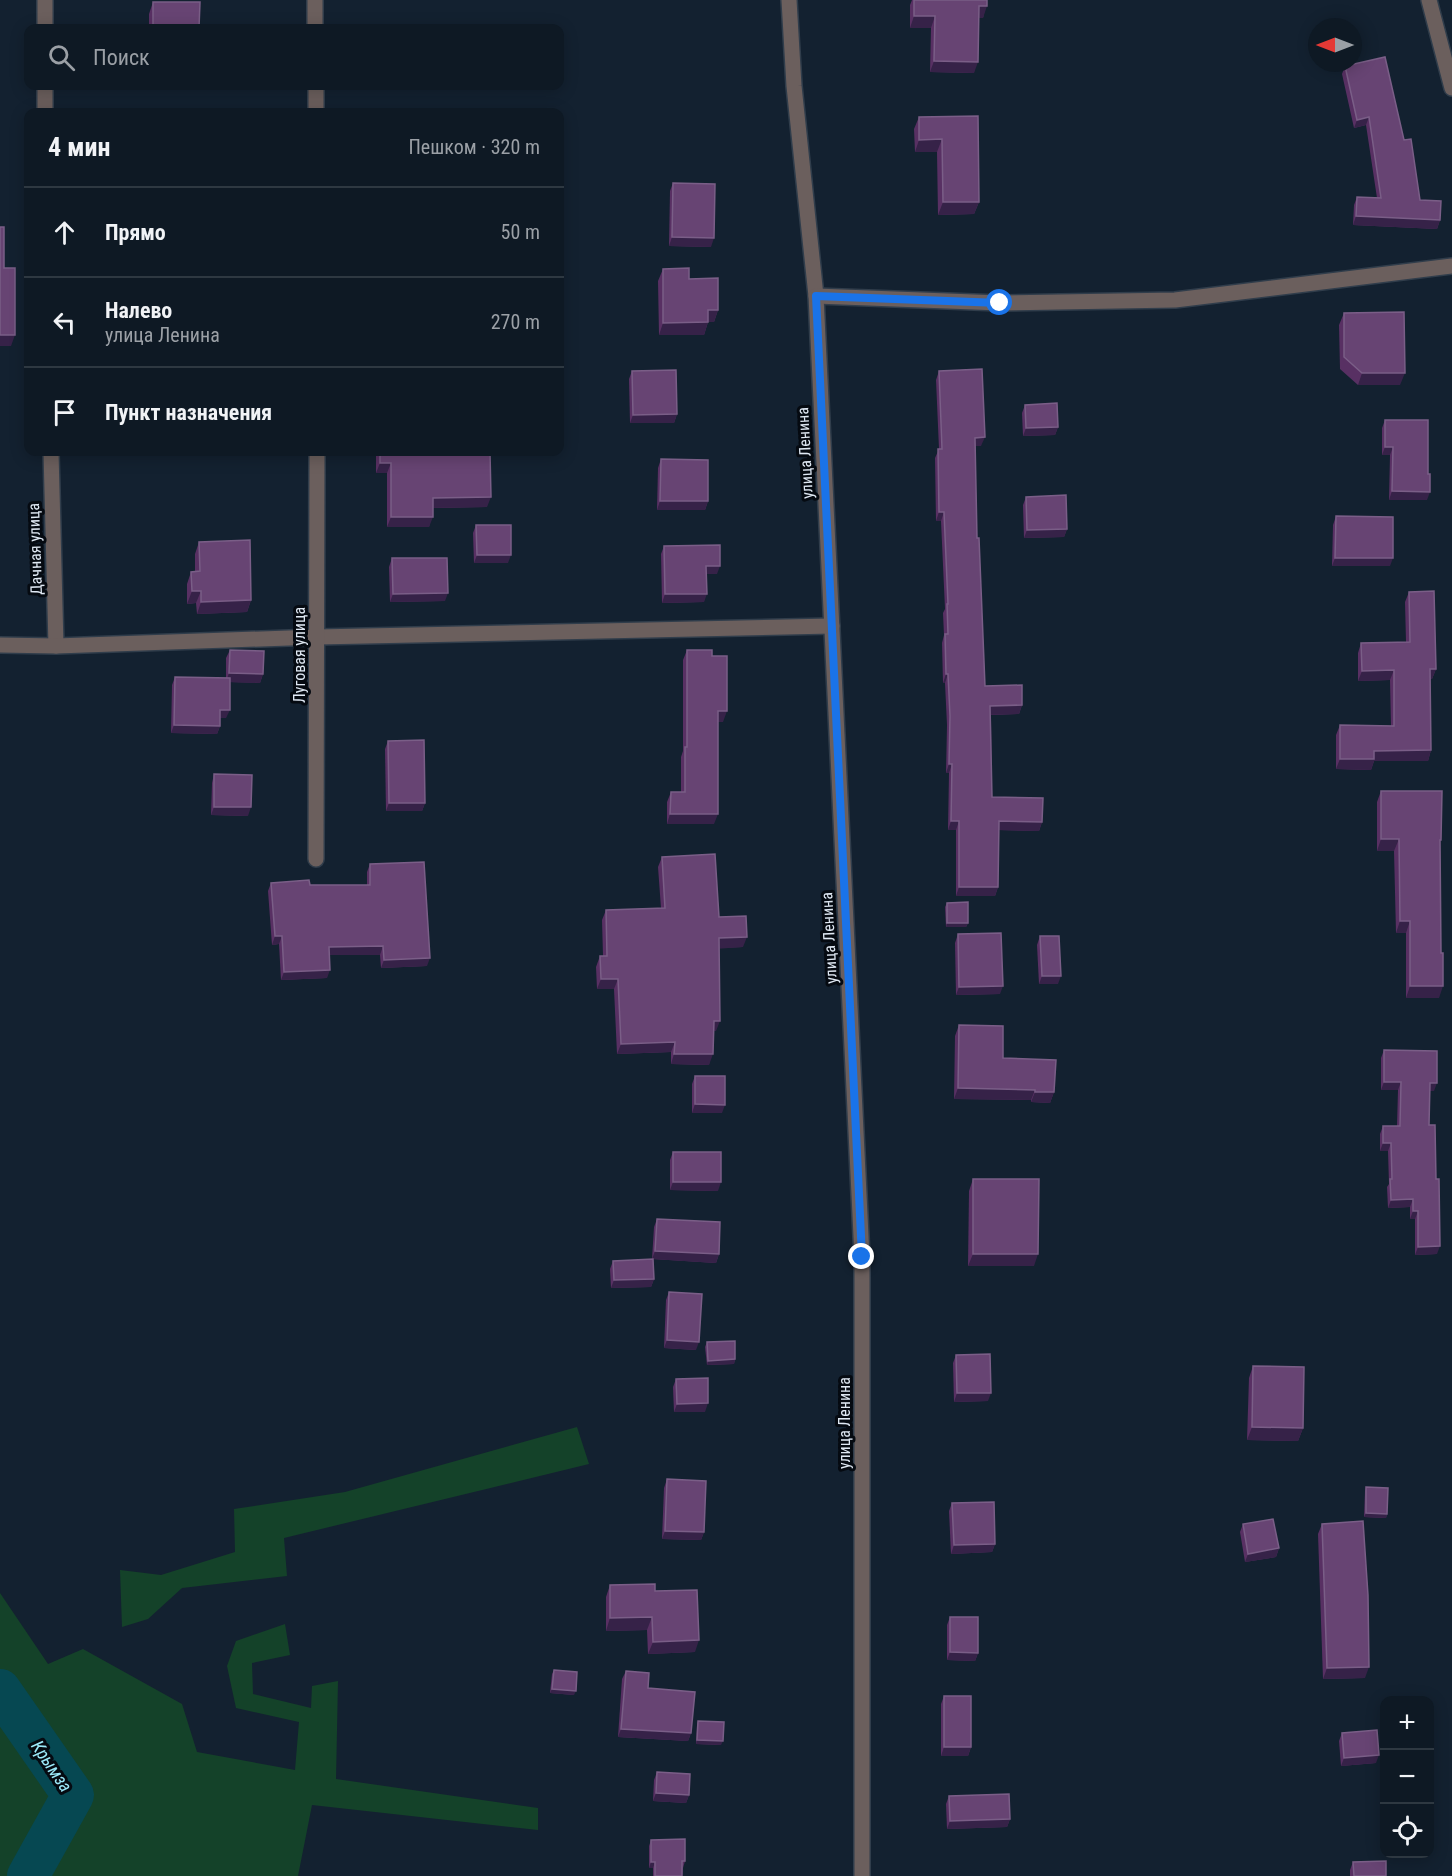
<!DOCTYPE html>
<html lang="ru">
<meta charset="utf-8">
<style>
:root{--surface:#0e1924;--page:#17222c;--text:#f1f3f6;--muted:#9ba0a6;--line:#2e3841}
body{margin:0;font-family:"Roboto Condensed",sans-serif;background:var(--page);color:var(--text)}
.controls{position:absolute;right:18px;bottom:18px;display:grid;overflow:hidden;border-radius:12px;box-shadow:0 3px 15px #0003}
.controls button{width:54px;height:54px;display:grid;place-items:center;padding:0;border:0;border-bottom:2px solid var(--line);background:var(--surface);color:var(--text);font:30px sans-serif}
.compass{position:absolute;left:1308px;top:18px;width:54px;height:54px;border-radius:50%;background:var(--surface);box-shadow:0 3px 15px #0003;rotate:270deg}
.stop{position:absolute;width:18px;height:18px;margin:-14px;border:4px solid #1a73e8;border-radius:50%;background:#fff}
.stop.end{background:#1a73e8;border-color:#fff;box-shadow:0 2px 6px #0008}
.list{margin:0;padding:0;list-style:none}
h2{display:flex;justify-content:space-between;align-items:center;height:78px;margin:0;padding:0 24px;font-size:26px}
h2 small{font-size:20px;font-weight:400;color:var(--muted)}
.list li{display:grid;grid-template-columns:39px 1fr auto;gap:18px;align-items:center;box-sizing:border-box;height:90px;padding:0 24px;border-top:2px solid var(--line)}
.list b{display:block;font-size:22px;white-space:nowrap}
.list p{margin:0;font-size:20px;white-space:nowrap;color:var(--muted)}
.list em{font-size:20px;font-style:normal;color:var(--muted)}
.icon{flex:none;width:33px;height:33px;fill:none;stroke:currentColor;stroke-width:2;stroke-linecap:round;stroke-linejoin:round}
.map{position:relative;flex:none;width:1452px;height:1876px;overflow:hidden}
.search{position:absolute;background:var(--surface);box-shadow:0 3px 15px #0003;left:24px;top:24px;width:540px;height:66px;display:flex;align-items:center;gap:15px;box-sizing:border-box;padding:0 21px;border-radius:12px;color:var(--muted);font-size:22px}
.panel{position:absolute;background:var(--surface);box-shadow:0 3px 15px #0003;left:24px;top:108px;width:540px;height:348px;border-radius:12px}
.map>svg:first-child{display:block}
.green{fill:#144229}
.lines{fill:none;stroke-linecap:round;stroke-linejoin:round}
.river{stroke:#064852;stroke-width:42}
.street-casing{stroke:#303d4b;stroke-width:18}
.street{stroke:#6b5f5d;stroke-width:15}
.wall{fill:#583063}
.shaded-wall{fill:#362248}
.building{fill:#674473;stroke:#7a5e87;stroke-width:1.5}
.route{stroke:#1a73e8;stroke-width:8}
.labels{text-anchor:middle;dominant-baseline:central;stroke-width:6;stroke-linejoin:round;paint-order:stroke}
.street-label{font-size:16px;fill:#e0e9f4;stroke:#050a11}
.water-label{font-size:18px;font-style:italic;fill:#9be9f9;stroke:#050a11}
</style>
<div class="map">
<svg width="1452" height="1876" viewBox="0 0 1452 1876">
<rect width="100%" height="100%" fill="#132130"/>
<!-- green -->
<g class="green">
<polygon points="577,1427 589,1464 284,1538 287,1576 182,1588 148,1619 122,1627 120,1570 161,1575 235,1552 234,1509 345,1492"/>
<polygon points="0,1593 48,1664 83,1649 182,1704 197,1752 295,1770 299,1722 236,1708 227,1666 236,1641 285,1624 290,1655 252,1663 253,1694 311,1708 312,1686 338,1681 336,1779 538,1808 538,1830 312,1805 298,1876 0,1876"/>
</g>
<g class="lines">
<!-- river -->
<polyline class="river" points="0,1690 73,1795 28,1876"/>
<!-- street casing -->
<g class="street-casing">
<g id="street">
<polyline points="45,0 45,28"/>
<polyline points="315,0 315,28"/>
<polyline points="789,0 794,86 816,296 862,1257 862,1876"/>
<polyline points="1429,0 1452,88"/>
<polyline points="45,86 45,112"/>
<polyline points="316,86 316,112"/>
<polyline points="816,296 1000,303 1175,300 1452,266"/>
<polyline points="51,452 56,646"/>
<polyline points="0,645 56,646 317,637 832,626"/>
<polyline points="316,859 317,452"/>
</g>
</g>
<!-- street -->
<use href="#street" class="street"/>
</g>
<!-- wall -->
<g class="wall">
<polygon points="912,0 987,0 983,18 979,18 974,73 930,72 931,28 910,28 910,5"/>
<polygon points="153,2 199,28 149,28 149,14"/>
<polygon points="1345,66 1404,140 1420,200 1440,220 1437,229 1353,225 1354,205 1357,197 1377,198 1366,125 1354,128 1342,74"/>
<polygon points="978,116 979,202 974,214 938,215 937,152 915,152 914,129 919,117"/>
<polygon points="673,183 711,247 669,246 670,191"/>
<polygon points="663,269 689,279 718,310 714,322 708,322 704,335 659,335 658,281"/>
<polygon points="1344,313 1400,385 1358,385 1340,369 1339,325"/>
<polygon points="632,371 677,414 674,423 630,423 629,379"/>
<polygon points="939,371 981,446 975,446 977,538 985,686 1022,705 1019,714 991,715 992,797 1042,822 1039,831 999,830 998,887 995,896 956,896 956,830 948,830 949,773 946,773 947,725 945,683 943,683 942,643 944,635 943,613 945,609 941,521 936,521 935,458 939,449 936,380"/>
<polygon points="1025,405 1058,427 1055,435 1023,436 1022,413"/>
<polygon points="1385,420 1427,500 1389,500 1390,455 1382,455 1382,428"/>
<polygon points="376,452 490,452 487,507 433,508 429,527 387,527 387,473 376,473"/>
<polygon points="661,459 708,501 705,510 657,510 658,468"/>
<polygon points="1026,497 1067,529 1064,537 1024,538 1023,505"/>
<polygon points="1336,516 1390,566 1332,566 1333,525"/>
<polygon points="476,525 508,563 474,563 473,533"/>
<polygon points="199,542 251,600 247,612 197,614 196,603 187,604 187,584 191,572 195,571 195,554"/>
<polygon points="664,546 717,574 707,574 704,602 662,603 661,554"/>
<polygon points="392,558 445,601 390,602 389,567"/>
<polygon points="1409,592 1436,669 1432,679 1430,679 1431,750 1428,761 1374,761 1371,770 1336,769 1336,735 1340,725 1391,726 1390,680 1358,681 1358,653 1361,643 1406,642 1405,602"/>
<polygon points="230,650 263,674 260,683 230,682 226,718 220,718 220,726 217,734 171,733 172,685 175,677 226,678 226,658"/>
<polygon points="687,650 712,656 723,722 718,722 714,824 667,824 667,802 671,792 681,792 681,757 683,751 683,660"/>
<polygon points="388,741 425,803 422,811 386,811 385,749"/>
<polygon points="214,774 248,816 211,815 212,783"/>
<polygon points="1381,791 1440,844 1441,953 1439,998 1406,998 1406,933 1396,933 1394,851 1377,851 1377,802"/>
<polygon points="662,857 719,917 743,947 719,948 716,1031 714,1031 709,1065 671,1064 671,1052 617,1054 614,989 597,989 596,967 600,956 603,956 602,920 606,910 661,908 658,867"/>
<polygon points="370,864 427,966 381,968 380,955 329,955 327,978 281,980 279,944 272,945 268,891 271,883 310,885 367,885 367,872"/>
<polygon points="947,903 968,923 966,927 946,927 945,907"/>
<polygon points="958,934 1000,994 956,995 955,943"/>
<polygon points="1040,936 1058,984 1039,984 1037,945"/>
<polygon points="959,1025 1003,1058 1054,1092 1050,1103 1031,1102 1031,1100 954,1099 955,1036"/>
<polygon points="1384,1050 1434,1091 1429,1091 1429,1125 1437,1254 1415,1255 1415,1219 1410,1219 1410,1207 1388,1208 1387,1187 1389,1184 1388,1151 1380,1151 1380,1134 1383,1126 1397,1126 1398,1090 1381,1090 1381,1058"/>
<polygon points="695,1076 722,1113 692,1113 692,1084"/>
<polygon points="673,1152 718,1191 670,1190 670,1160"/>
<polygon points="973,1179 1034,1266 968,1266 969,1191"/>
<polygon points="657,1219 719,1254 716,1263 653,1259 654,1279 651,1287 611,1288 610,1269 613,1261 652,1259 654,1227"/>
<polygon points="669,1292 696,1350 664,1348 666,1300"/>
<polygon points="707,1342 735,1359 734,1364 707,1365 705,1347"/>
<polygon points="956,1355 988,1401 954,1402 953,1363"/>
<polygon points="1253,1366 1303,1428 1298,1441 1247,1440 1249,1378"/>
<polygon points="676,1379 705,1412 674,1412 673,1387"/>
<polygon points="667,1479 704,1532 701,1540 662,1539 664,1488"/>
<polygon points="1366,1487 1387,1514 1386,1518 1364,1517 1365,1491"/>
<polygon points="952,1503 995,1544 992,1552 951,1554 949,1511"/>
<polygon points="1243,1524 1279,1548 1276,1557 1245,1562 1240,1532"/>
<polygon points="1322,1524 1365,1678 1323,1679 1318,1534"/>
<polygon points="610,1585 655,1591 695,1652 648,1654 647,1630 606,1631 606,1597"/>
<polygon points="950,1617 978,1653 975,1661 947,1660 947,1625"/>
<polygon points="554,1670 574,1695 550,1693 552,1674"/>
<polygon points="626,1671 648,1688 691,1733 688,1741 618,1737 622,1679"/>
<polygon points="944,1696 971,1747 968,1756 941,1756 941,1704"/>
<polygon points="698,1721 721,1745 696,1744 697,1725"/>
<polygon points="1342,1733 1376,1763 1341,1766 1339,1741"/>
<polygon points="657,1772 689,1795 686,1803 653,1801 654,1780"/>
<polygon points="949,1796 1010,1819 1007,1827 947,1829 946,1804"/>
<polygon points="651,1840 685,1861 683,1868 682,1876 653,1876 653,1868 649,1868 649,1846"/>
<polygon points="1353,1862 1386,1876 1350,1876 1350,1870"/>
</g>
<!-- shaded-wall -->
<g class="shaded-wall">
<polygon points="979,6 987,6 983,18 975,18"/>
<polygon points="914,16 935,16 931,28 910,28"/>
<polygon points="934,61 978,62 974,73 930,72"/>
<polygon points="1369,117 1366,125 1354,128 1357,120"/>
<polygon points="942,139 937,152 915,152 919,140"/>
<polygon points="943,202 979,202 974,214 938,215"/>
<polygon points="1356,216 1440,220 1437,229 1353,225"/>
<polygon points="672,237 714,238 711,247 669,246"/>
<polygon points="708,310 718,310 714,322 703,322"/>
<polygon points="708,322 704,335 659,335 663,323"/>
<polygon points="0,335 15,335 11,346 0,346"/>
<polygon points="1362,373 1405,373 1400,385 1358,385"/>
<polygon points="677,414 674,423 630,423 633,415"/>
<polygon points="1058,427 1055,435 1023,436 1026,428"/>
<polygon points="985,437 981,446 972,446 975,438"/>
<polygon points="1385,447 1393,447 1390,455 1382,455"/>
<polygon points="380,463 391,463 387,473 376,473"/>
<polygon points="1392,491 1430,492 1427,500 1389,500"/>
<polygon points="491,497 487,507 429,508 433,498"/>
<polygon points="660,501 708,501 705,510 657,510"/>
<polygon points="939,512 944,512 941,521 936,521"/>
<polygon points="391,517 433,517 429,527 387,527"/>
<polygon points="1067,529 1064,537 1024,538 1027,530"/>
<polygon points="477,555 511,555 508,563 474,563"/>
<polygon points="1335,558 1393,558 1390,566 1332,566"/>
<polygon points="706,566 720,566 717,574 703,574"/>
<polygon points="192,591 201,591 196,603 187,604"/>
<polygon points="448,593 445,601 390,602 393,594"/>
<polygon points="665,594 707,594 704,602 662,603"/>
<polygon points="251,600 247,612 197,614 201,602"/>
<polygon points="1430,669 1436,669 1432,679 1426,679"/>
<polygon points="1394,670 1390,680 1358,681 1362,671"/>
<polygon points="229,673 263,674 260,683 226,682"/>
<polygon points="946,674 948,674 945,683 943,683"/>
<polygon points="1022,705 1019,714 987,715 990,706"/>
<polygon points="220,710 230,710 226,718 217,718"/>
<polygon points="718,711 727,711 723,722 714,722"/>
<polygon points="174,725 220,726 217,734 171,733"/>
<polygon points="1431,750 1428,761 1374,761 1371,770 1336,769 1340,759 1374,751"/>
<polygon points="949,764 952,764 949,773 946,773"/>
<polygon points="389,803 425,803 422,811 386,811"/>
<polygon points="214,807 251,807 248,816 211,815"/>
<polygon points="670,814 718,814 714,824 667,824"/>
<polygon points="951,821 959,821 956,830 948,830"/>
<polygon points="999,821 1042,822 1039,831 995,830"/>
<polygon points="1381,839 1399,839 1394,851 1377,851"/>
<polygon points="959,887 998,887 995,896 956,896"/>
<polygon points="1400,921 1410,921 1406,933 1396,933"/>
<polygon points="947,923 968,923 966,927 946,927"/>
<polygon points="275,936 282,936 279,944 272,945"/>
<polygon points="747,937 743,947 715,949 719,938"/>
<polygon points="383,946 380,955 326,955 329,947"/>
<polygon points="430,958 427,966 381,968 384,960"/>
<polygon points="330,970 327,978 281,980 284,972"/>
<polygon points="1042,976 1061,976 1058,984 1039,984"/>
<polygon points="601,979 618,979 614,989 597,989"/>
<polygon points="1003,986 1000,994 956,995 959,987"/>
<polygon points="1410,986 1443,986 1439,998 1406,998"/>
<polygon points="714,1021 720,1021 716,1031 710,1031"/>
<polygon points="675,1042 671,1052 617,1054 621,1044"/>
<polygon points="674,1054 713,1054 709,1065 671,1064"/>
<polygon points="1384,1082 1401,1082 1398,1090 1381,1090"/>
<polygon points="1430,1083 1437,1083 1434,1091 1427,1091"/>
<polygon points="958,1088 1035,1090 1031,1100 954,1099"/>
<polygon points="1035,1092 1054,1092 1050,1103 1031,1102"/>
<polygon points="695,1104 725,1105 722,1113 692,1113"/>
<polygon points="1383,1143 1391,1143 1388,1151 1380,1151"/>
<polygon points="673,1182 721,1182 718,1191 670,1190"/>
<polygon points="1413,1199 1410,1207 1388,1208 1391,1200"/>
<polygon points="1413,1211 1418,1211 1415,1219 1410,1219"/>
<polygon points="1440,1246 1437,1254 1415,1255 1418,1247"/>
<polygon points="655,1251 719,1254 716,1263 652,1259"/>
<polygon points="973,1254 1038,1254 1034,1266 968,1266"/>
<polygon points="654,1279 651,1287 611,1288 614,1280"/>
<polygon points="667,1340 699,1342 696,1350 664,1348"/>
<polygon points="735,1359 734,1364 707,1365 708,1361"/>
<polygon points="957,1393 991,1393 988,1401 954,1402"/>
<polygon points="708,1403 705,1412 674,1412 677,1404"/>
<polygon points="1252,1427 1303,1428 1298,1441 1247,1440"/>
<polygon points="1366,1513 1387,1514 1386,1518 1364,1517"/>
<polygon points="665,1531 704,1532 701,1540 662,1539"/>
<polygon points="995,1544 992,1552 951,1554 954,1545"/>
<polygon points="1279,1548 1276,1557 1245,1562 1248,1554"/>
<polygon points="652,1617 647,1630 606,1631 610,1618"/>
<polygon points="699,1640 695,1652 648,1654 653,1642"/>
<polygon points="950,1652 978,1653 975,1661 947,1660"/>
<polygon points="1369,1667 1365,1678 1323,1679 1327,1668"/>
<polygon points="552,1689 576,1691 574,1695 550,1693"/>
<polygon points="621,1729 691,1733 688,1741 618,1737"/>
<polygon points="697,1740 723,1741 721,1745 696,1744"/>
<polygon points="944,1747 971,1747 968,1756 941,1756"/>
<polygon points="1379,1755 1376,1763 1341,1766 1344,1758"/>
<polygon points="656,1793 689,1795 686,1803 653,1801"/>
<polygon points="1010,1819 1007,1827 947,1829 950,1821"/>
<polygon points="651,1862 655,1862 653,1868 649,1868"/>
</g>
<!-- building -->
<g class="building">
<polygon points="914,0 987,0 987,6 979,6 978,62 934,61 935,16 914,16"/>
<polygon points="153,2 200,2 199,28 153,28"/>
<polygon points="1385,57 1404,140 1411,139 1420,200 1441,201 1440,220 1356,216 1357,197 1381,198 1369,117 1357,120 1345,66"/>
<polygon points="978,116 979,202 943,202 942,139 919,140 919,117"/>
<polygon points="673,183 715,184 714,238 672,237"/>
<polygon points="0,227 4,227 4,268 15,268 15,335 0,335"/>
<polygon points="689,268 689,279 718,278 718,310 708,310 708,322 663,323 663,269"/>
<polygon points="1404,312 1405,373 1362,373 1344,357 1344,313"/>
<polygon points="982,369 985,437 975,438 977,538 979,538 985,686 1022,685 1022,705 990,706 992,797 1043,798 1042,822 999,821 998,887 959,887 959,821 951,821 952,764 949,764 950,716 948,674 946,674 945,634 948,634 947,604 948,604 944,512 939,512 938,449 942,449 939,371"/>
<polygon points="676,370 677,414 633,415 632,371"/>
<polygon points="1057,403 1058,427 1026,428 1025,405"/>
<polygon points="1385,420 1428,420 1428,474 1430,474 1430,492 1392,491 1393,447 1385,447"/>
<polygon points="380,452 490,452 491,497 433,498 433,517 391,517 391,463 380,463"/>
<polygon points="661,459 708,460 708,501 660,501"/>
<polygon points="1066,495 1067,529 1027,530 1026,497"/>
<polygon points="1336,516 1393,517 1393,558 1335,558"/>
<polygon points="476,525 511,525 511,555 477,555"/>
<polygon points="250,540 251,600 201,602 201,591 192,591 191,572 200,571 199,542"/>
<polygon points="720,545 720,566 706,566 707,594 665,594 664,546"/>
<polygon points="392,558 447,558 448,593 393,594"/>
<polygon points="1434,591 1436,669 1430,669 1431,750 1374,751 1374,759 1340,759 1340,725 1394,726 1394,670 1362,671 1361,643 1410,642 1409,592"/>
<polygon points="230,650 264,651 263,674 229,673"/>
<polygon points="687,650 712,650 712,656 727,656 727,711 718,711 718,814 670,814 671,792 685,792 685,747 687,747"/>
<polygon points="175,677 230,678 230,710 220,710 220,726 174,725"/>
<polygon points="424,740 425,803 389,803 388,741"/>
<polygon points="214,774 252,775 251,807 214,807"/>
<polygon points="1381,791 1442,791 1441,840 1440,840 1441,953 1443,953 1443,986 1410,986 1410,921 1400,921 1399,839 1381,839"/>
<polygon points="715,854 719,917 746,916 747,937 719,938 720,1021 714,1021 713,1054 674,1054 675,1042 621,1044 618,979 601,979 600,956 607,956 606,910 665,908 662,857"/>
<polygon points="424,862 430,958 384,960 383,946 329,947 330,970 284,972 282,936 275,936 271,883 309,880 310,885 370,885 370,864"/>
<polygon points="968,902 968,923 947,923 947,903"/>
<polygon points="1001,933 1003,986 959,987 958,934"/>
<polygon points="1040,936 1059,936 1061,976 1042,976"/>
<polygon points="959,1025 1003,1026 1003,1058 1056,1060 1054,1092 1035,1092 1035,1090 958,1088"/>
<polygon points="1384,1050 1437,1051 1437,1083 1430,1083 1429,1125 1435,1125 1436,1179 1439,1179 1440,1246 1418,1247 1418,1211 1413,1211 1413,1199 1391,1200 1390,1179 1392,1179 1391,1143 1383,1143 1383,1126 1400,1126 1401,1082 1384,1082"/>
<polygon points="695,1076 725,1076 725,1105 695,1104"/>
<rect x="673" y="1152" width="48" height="30"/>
<polygon points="973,1179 1039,1179 1038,1254 973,1254"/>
<polygon points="657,1219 720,1222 719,1254 655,1251"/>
<polygon points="653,1259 654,1279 614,1280 613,1261"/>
<polygon points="669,1292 702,1294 699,1342 667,1340"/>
<polygon points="735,1341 735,1359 708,1361 707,1342"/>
<polygon points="990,1354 991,1393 957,1393 956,1355"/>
<polygon points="1253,1366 1304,1367 1303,1428 1252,1427"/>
<polygon points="708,1378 708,1403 677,1404 676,1379"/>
<polygon points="667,1479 706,1481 704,1532 665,1531"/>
<polygon points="1366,1487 1388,1488 1387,1514 1366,1513"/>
<polygon points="994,1502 995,1544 954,1545 952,1503"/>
<polygon points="1273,1519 1279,1548 1248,1554 1243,1524"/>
<polygon points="1363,1521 1368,1595 1369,1667 1327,1668 1322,1524"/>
<polygon points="655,1584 655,1591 697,1590 699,1640 653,1642 652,1617 610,1618 610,1585"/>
<polygon points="950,1617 978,1617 978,1653 950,1652"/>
<polygon points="554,1670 577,1672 576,1691 552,1689"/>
<polygon points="626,1671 649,1673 648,1688 695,1692 691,1733 621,1729"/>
<rect x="944" y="1696" width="27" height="51"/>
<polygon points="698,1721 724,1722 723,1741 697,1740"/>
<polygon points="1377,1730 1379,1755 1344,1758 1342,1733"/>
<polygon points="657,1772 690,1774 689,1795 656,1793"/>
<polygon points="1009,1794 1010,1819 950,1821 949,1796"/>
<polygon points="685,1839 685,1861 682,1861 682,1876 655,1876 655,1862 651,1862 651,1840"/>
<polygon points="1386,1861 1386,1876 1354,1876 1353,1862"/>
</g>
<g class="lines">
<!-- route -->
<polyline class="route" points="862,1257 816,296 1000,303"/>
</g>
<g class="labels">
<!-- street labels -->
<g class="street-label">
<text transform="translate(805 453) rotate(-93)">улица Ленина</text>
<text transform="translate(35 549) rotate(-92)">Дачная улица</text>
<text transform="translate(299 655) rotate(-90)">Луговая улица</text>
<text transform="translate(829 938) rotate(-93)">улица Ленина</text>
<text transform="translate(844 1423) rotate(-90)">улица Ленина</text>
</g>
<!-- water labels -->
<g class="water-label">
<text transform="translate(52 1766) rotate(56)">Крымза</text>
</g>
</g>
</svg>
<div class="controls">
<button>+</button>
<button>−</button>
<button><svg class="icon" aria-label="locate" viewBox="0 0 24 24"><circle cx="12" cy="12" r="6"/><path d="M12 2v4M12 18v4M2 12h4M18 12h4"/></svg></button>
</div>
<svg class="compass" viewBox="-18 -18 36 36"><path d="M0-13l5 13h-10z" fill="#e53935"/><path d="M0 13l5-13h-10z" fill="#9ba0a6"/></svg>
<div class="stop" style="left:1000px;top:303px"></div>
<div class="stop end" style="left:862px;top:1257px"></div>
<div class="search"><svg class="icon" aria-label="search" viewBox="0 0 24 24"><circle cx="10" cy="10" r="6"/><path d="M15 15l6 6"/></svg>Поиск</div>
<section class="panel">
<h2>4 мин<small>Пешком · 320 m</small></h2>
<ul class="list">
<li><svg class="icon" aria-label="ahead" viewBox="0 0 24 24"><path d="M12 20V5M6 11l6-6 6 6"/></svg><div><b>Прямо</b></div><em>50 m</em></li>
<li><svg class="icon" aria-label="left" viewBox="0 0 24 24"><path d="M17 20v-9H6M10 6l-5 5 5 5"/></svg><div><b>Налево</b><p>улица Ленина</p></div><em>270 m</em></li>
<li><svg class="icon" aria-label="arrive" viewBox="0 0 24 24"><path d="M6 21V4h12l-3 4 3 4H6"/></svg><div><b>Пункт назначения</b></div></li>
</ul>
</section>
</div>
